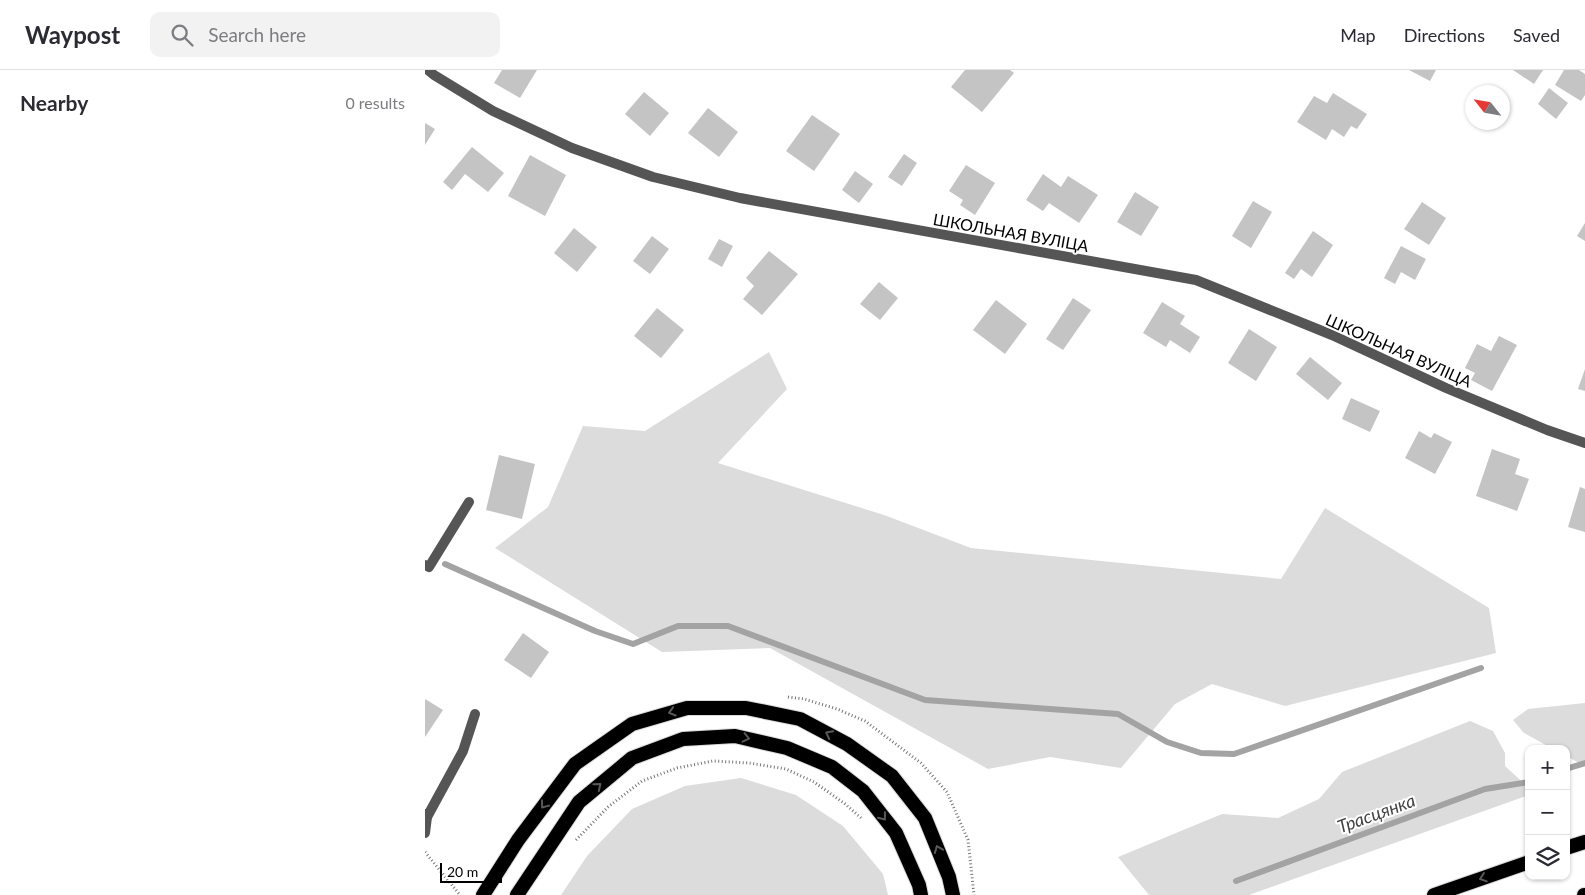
<!DOCTYPE html>
<meta charset="utf-8">
<style>
:root{--surface:#fff;--page:#f2f2f3;--text:#2b2b33;--muted:#7c7c81;--line:#e1e1e2}
body{margin:0;font-family:Lato,sans-serif;background:var(--page);color:var(--text)}
.controls{position:absolute;right:15px;bottom:15px;display:grid;overflow:hidden;border-radius:10px;box-shadow:0 1px 4px #0004}
.controls button{width:45px;height:45px;display:grid;place-items:center;padding:0;border:0;border-bottom:1px solid var(--line);background:var(--surface);color:var(--text);font:25px sans-serif}
.compass{position:absolute;left:1040px;top:15px;width:45px;height:45px;border-radius:50%;background:var(--surface);box-shadow:0 1px 4px #0004;rotate:301deg}
.scale{position:absolute;left:15px;bottom:12px;width:62px;box-sizing:border-box;padding-left:5px;border:2px solid #000;border-top:0;font-size:14px;line-height:18px;white-space:nowrap;color:#000;-webkit-text-stroke:4px #fff;paint-order:stroke}
.list{margin:0;padding:0;list-style:none}
h2{display:flex;justify-content:space-between;align-items:center;height:65px;margin:0;padding:0 20px;font-size:21px}
h2 small{font-size:16px;font-weight:400;color:var(--muted)}
.icon{flex:none;width:28px;height:28px;fill:none;stroke:currentColor;stroke-width:2;stroke-linecap:round;stroke-linejoin:round}
.map{position:relative;flex:none;width:1160px;height:825px;overflow:hidden}
header{display:flex;align-items:center;gap:30px;box-sizing:border-box;height:70px;padding:0 25px;background:var(--surface);border-bottom:1px solid var(--line)}
header strong{font-size:24px}
nav{display:flex;gap:28px;margin-inline-start:auto;font-size:18px}
.search{width:350px;height:45px;background:var(--page);display:flex;align-items:center;gap:12px;box-sizing:border-box;padding:0 18px;border-radius:10px;color:var(--muted);font-size:19px}
main{display:flex}
aside{flex:1;background:var(--surface)}
.map>svg:first-child{display:block}
.green{fill:#dcdcdc}
.lines{fill:none;stroke-linecap:round;stroke-linejoin:round}
.stream{stroke:#a3a3a3;stroke-width:6}
.building{fill:#c4c4c4}
.trunk-casing{stroke:#dbdbdb;stroke-width:16}
.path{stroke:#777;stroke-width:3;stroke-dasharray:1 2.5;stroke-linecap:butt}
.service{stroke:#555;stroke-width:10}
.minor{stroke:#555;stroke-width:10}
.trunk{stroke:#000;stroke-width:14}
.oneway{stroke:#595959}
.labels{text-anchor:middle;dominant-baseline:central;stroke-width:4;stroke-linejoin:round;paint-order:stroke}
.street-label{font-size:16px;fill:#000;stroke:#fff}
.water-label{font-size:18px;font-style:italic;fill:#444;stroke:#fff}
</style>
<header>
<strong>Waypost</strong>
<div class="search"><svg class="icon" aria-label="search" viewBox="0 0 24 24"><circle cx="10" cy="10" r="6"/><path d="M15 15l6 6"/></svg>Search here</div>
<nav><a>Map</a><a>Directions</a><a>Saved</a></nav>
</header>
<main>
<aside>
<h2>Nearby<small>0 results</small></h2>
<ul class="list">
</ul>
</aside>
<div class="map">
<svg width="1160" height="825" viewBox="0 0 1160 825">
<rect width="100%" height="100%" fill="#fff"/>
<!-- green -->
<g class="green">
<polygon points="344,282 362,319 293,393 459,445 546,478 856,509 900,438 1064,538 1071,583 860,636 787,614 750,634 696,698 625,687 563,699 345,578 237,582 70,478 123,437 158,356 220,361"/>
<polygon points="1160,633 1160,696 1141,686 1141,679 1128,679 1099,663 1088,650 1103,639"/>
<polygon points="1045,651 1068,661 1080,683 1080,696 1104,718 1104,725 824,825 724,825 693,787 797,744 853,748 894,729 917,702"/>
<polygon points="316,708 371,725 418,756 458,804 463,825 136,825 162,786 207,739 260,716"/>
</g>
<g class="lines">
<!-- stream -->
<g class="stream">
<polyline points="20,494 170,561 208,574 253,556 303,556 500,630 693,644 742,672 776,683 809,684 1056,598"/>
<polyline points="1141,699 1160,693"/>
<polyline points="811,811 1060,719 1104,712"/>
</g>
</g>
<!-- building -->
<g class="building">
<polygon points="77,0 112,0 95,28 69,13"/>
<polygon points="540,0 585,0 589,3 557,42 526,17"/>
<polygon points="984,0 1011,0 1005,11"/>
<polygon points="1088,0 1118,0 1109,14"/>
<polygon points="1139,0 1154,0 1160,4 1160,25 1156,31 1130,15"/>
<polygon points="1124,18 1143,33 1131,49 1113,34"/>
<polygon points="219,22 244,43 225,66 200,44"/>
<polygon points="908,23 942,44 932,59 926,56 919,67 907,59 901,70 872,52 889,26 902,33"/>
<polygon points="283,38 313,62 294,87 263,63"/>
<polygon points="387,45 415,64 389,101 361,81"/>
<polygon points="0,53 10,59 0,75"/>
<polygon points="47,77 79,103 63,122 40,104 27,120 18,112"/>
<polygon points="479,84 492,93 477,116 463,107"/>
<polygon points="105,85 141,105 120,146 83,126"/>
<polygon points="541,95 570,113 550,145 535,135 538,130 524,121"/>
<polygon points="430,101 448,114 434,133 417,120"/>
<polygon points="618,104 636,117 643,106 673,125 654,153 624,133 618,141 601,130"/>
<polygon points="710,122 734,137 716,166 692,152"/>
<polygon points="828,131 847,142 826,178 807,166"/>
<polygon points="997,132 1021,148 1004,175 979,159"/>
<polygon points="1160,153 1160,171 1152,166"/>
<polygon points="149,158 172,177 152,202 129,183"/>
<polygon points="888,161 908,175 887,207 876,199 869,209 860,203"/>
<polygon points="227,166 244,179 225,204 208,191"/>
<polygon points="294,169 308,176 297,197 283,189"/>
<polygon points="976,176 1001,189 990,210 976,202 970,214 959,208"/>
<polygon points="344,181 373,204 337,245 318,229 329,216 321,208"/>
<polygon points="454,212 473,228 455,250 435,234"/>
<polygon points="648,228 666,240 638,280 621,269"/>
<polygon points="571,230 602,254 580,284 548,260"/>
<polygon points="737,232 760,246 755,254 775,267 765,283 745,270 741,277 718,263"/>
<polygon points="232,238 259,260 236,288 209,266"/>
<polygon points="824,259 852,277 831,311 803,293"/>
<polygon points="1074,266 1092,275 1067,321 1046,310 1050,303 1040,298 1052,274 1066,281"/>
<polygon points="885,287 917,313 903,330 871,304"/>
<polygon points="1160,299 1160,321 1153,319"/>
<polygon points="926,328 955,341 945,362 917,349"/>
<polygon points="994,361 1006,368 1009,363 1027,372 1010,404 980,388"/>
<polygon points="1067,379 1095,389 1090,404 1104,409 1092,441 1051,426"/>
<polygon points="74,385 110,394 97,449 61,440"/>
<polygon points="1155,417 1160,419 1160,462 1143,457"/>
<polygon points="98,563 124,582 106,608 79,590"/>
<polygon points="0,629 18,640 0,667"/>
</g>
<g class="lines">
<!-- trunk casing -->
<g class="trunk-casing">
<g id="trunk">
<polyline points="1141,778 1160,772"/>
<polyline points="58,825 93,770 150,694 207,654 262,638 321,638 375,649 422,674 467,706 500,748 524,807 528,825"/>
<polyline points="92,825 154,732 207,688 258,669 310,666 362,678 407,697 438,721 471,763 494,815 496,825"/>
<polyline points="1009,825 1104,792"/>
<polyline points="1159,825 1160,825"/>
</g>
</g>
<!-- path -->
<g class="path">
<polyline points="363,627 379,629 412,639 440,651 496,693 522,722 543,770 549,825"/>
<polyline points="151,770 183,737 217,711 252,698 288,691 324,693 361,699 389,712 419,733 436,748"/>
<polyline points="0,782 35,825"/>
</g>
<!-- service -->
<g class="service">
<polyline points="0,495 4,497 44,432"/>
<polyline points="2,747 38,681 50,644"/>
</g>
<!-- minor -->
<g class="minor">
<polyline points="3,0 9,5 68,41 147,78 228,107 315,128 771,210 907,265 1021,318 1122,360 1160,373"/>
<polyline points="0,744 2,747 0,763"/>
</g>
<!-- trunk -->
<use href="#trunk" class="trunk"/>
</g>
<!-- one-way arrows -->
<defs><path id="oneway-chevron" d="M-2-3.5L2.5 0L-2 3.5" fill="none" stroke-width="1.6" stroke-linecap="round" stroke-linejoin="round" transform="scale(1.25)"/></defs>
<g class="oneway">
<use href="#oneway-chevron" transform="translate(247 642) rotate(163)"/>
<use href="#oneway-chevron" transform="translate(404 664) rotate(-153)"/>
<use href="#oneway-chevron" transform="translate(321 668) rotate(13)"/>
<use href="#oneway-chevron" transform="translate(173 716) rotate(-39)"/>
<use href="#oneway-chevron" transform="translate(119 735) rotate(127)"/>
<use href="#oneway-chevron" transform="translate(458 747) rotate(52)"/>
<use href="#oneway-chevron" transform="translate(513 779) rotate(-112)"/>
<use href="#oneway-chevron" transform="translate(1058 808) rotate(161)"/>
</g>
<g class="labels">
<!-- street labels -->
<g class="street-label">
<text transform="translate(586 162) rotate(10)">ШКОЛЬНАЯ ВУЛІЦА</text>
<text transform="translate(974 280) rotate(24)">ШКОЛЬНАЯ ВУЛІЦА</text>
</g>
<!-- water labels -->
<g class="water-label">
<text transform="translate(951 743) rotate(-20)">Трасцянка</text>
</g>
</g>
</svg>
<div class="controls">
<button>+</button>
<button>−</button>
<button><svg class="icon" aria-label="layers" viewBox="0 0 24 24"><path d="M12 4l9 5-9 5-9-5zM3 14l9 5 9-5"/></svg></button>
</div>
<svg class="compass" viewBox="-18 -18 36 36"><path d="M0-13l5 13h-10z" fill="#e53935"/><path d="M0 13l5-13h-10z" fill="#7c7c81"/></svg>
<div class="scale">20 m</div>
</div>
</main>
